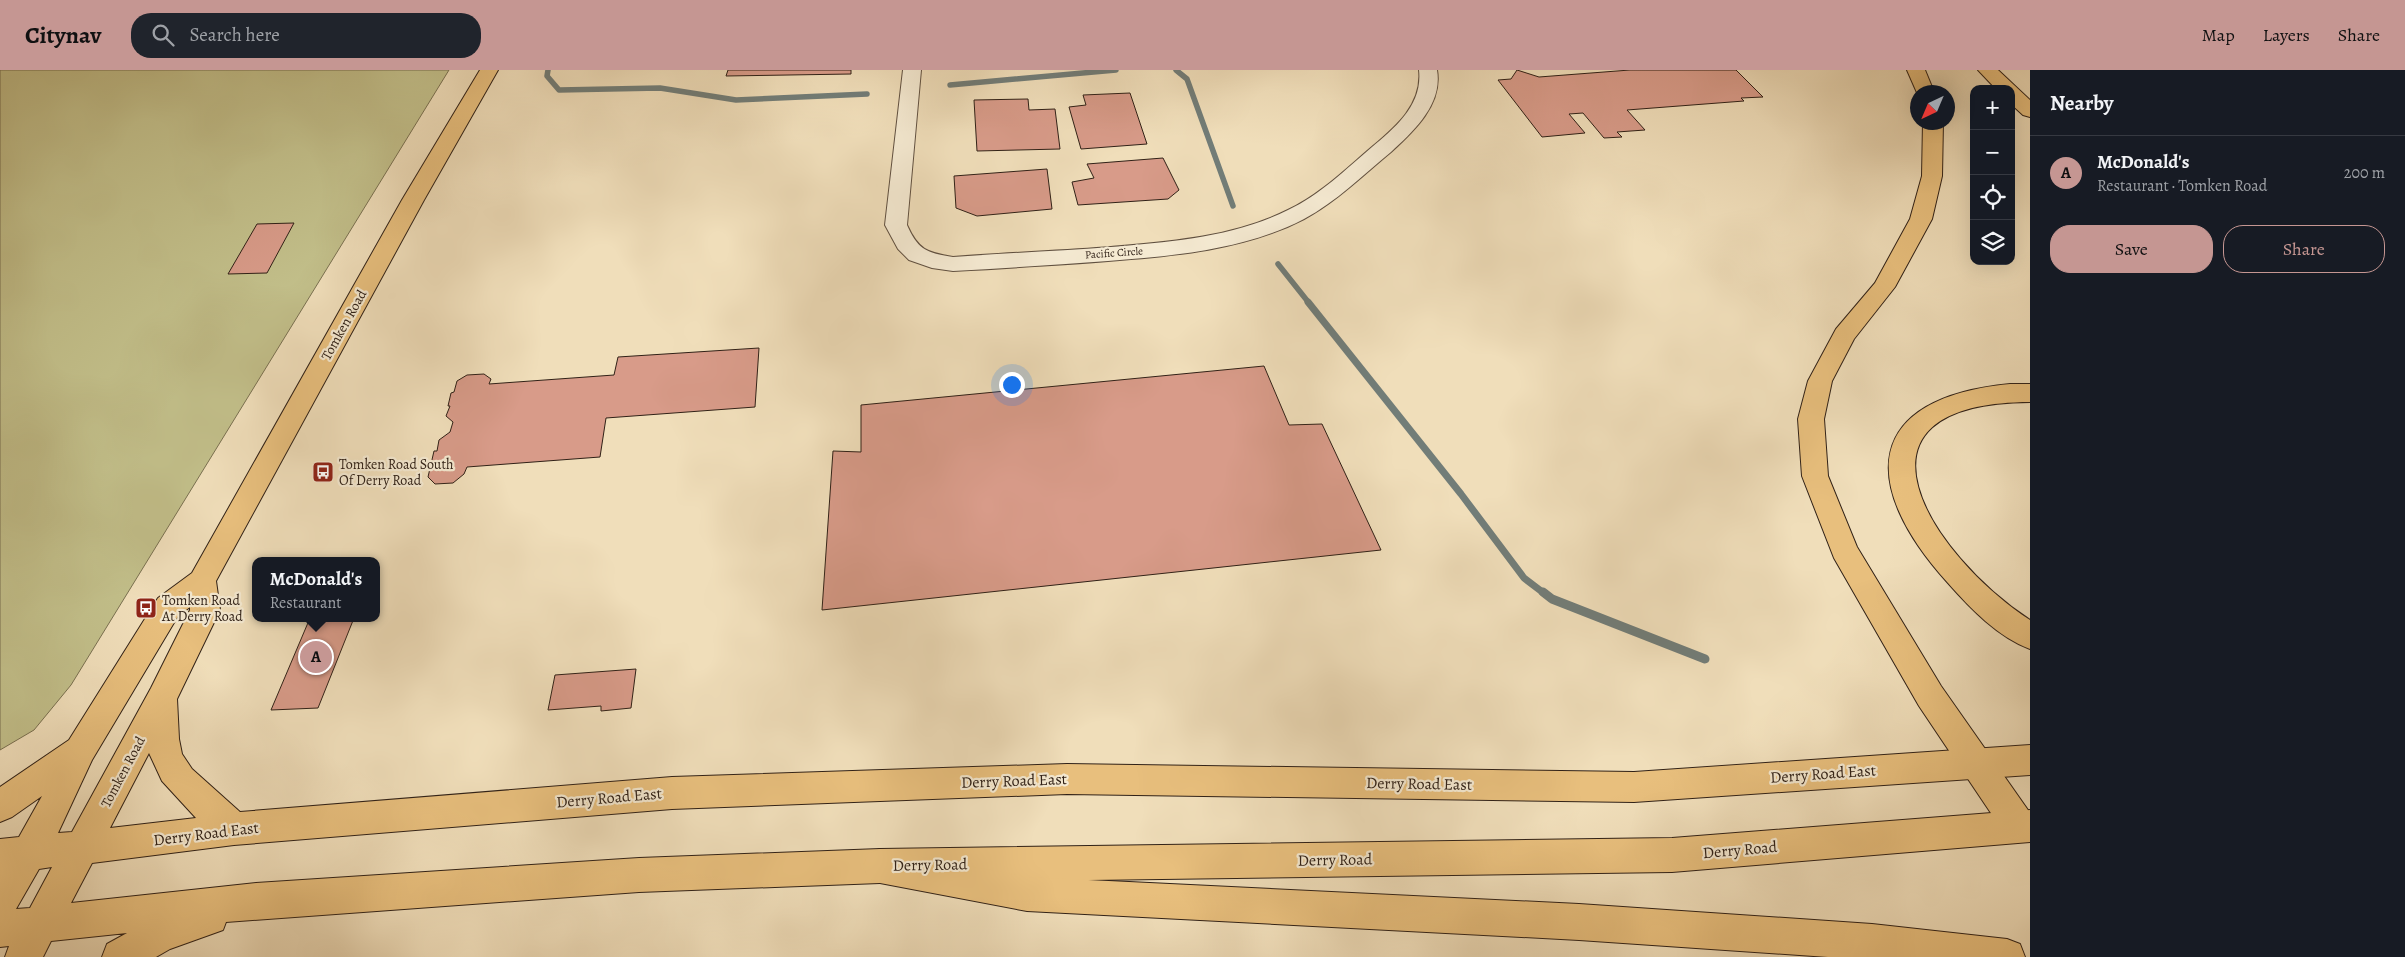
<!DOCTYPE html>
<meta charset="utf-8">
<style>
:root{--surface:#171b24;--page:#20242c;--text:#f1f3f6;--muted:#9ea1a6;--line:#363941;--accent:#c59692}
body{margin:0;font-family:Alegreya,serif;background:var(--page);color:var(--text)}
.controls{position:absolute;right:15px;top:15px;display:grid;overflow:hidden;border-radius:10px;box-shadow:0 5px 20px #0002}
.controls button{width:45px;height:45px;display:grid;place-items:center;padding:0;border:0;border-bottom:1px solid var(--line);background:var(--surface);color:var(--text);font:25px sans-serif}
.compass{position:absolute;left:1910px;top:15px;width:45px;height:45px;border-radius:50%;background:var(--surface);box-shadow:0 5px 20px #0002;rotate:224deg}
.you{position:absolute;left:1011px;top:314px;width:18px;height:18px;margin:-12px;border:4px solid #fff;border-radius:50%;background:#1a73e8;box-shadow:0 0 0 8px #1a73e833}
.badge{display:grid;place-items:center;width:32px;height:32px;border-radius:50%;background:var(--accent);color:#111;font-size:16px;font-weight:700}
.pin{position:absolute;translate:-50% -50%;border:2px solid #fff;box-shadow:0 1px 5px #0006}
.popup{position:absolute;left:252px;top:487px;width:128px;height:65px;box-sizing:border-box;display:grid;place-content:center;border-radius:10px;background:var(--surface);filter:drop-shadow(0 1px 4px #0005);font-size:16px;white-space:nowrap;color:var(--muted)}
.popup b{font-size:19px;color:var(--text)}
.popup::after{content:'';position:absolute;left:50%;top:100%;margin-left:-10px;border:10px solid transparent;border-top-color:var(--surface)}
.list{margin:0;padding:0;list-style:none}
h2{display:flex;justify-content:space-between;align-items:center;height:65px;margin:0;padding:0 20px;font-size:21px}
h2 small{font-size:16px;font-weight:400;color:var(--muted)}
.list li{display:grid;grid-template-columns:32px 1fr auto;gap:15px;align-items:center;box-sizing:border-box;height:75px;padding:0 20px;border-top:1px solid var(--line)}
.list b{display:block;font-size:19px;white-space:nowrap}
.list p{margin:0;font-size:16px;white-space:nowrap;color:var(--muted)}
.list em{font-size:16px;font-style:normal;color:var(--muted)}
.actions{display:flex;gap:10px;padding:15px 20px}
.actions a{flex:1;padding:11px 0;border:1px solid var(--accent);border-radius:20px;text-align:center;font-size:18px;color:var(--accent)}
.actions .main{background:var(--accent);color:#111}
.icon{flex:none;width:28px;height:28px;fill:none;stroke:currentColor;stroke-width:2;stroke-linecap:round;stroke-linejoin:round}
.map{position:relative;flex:none;width:2030px;height:887px;overflow:hidden}
header{display:flex;align-items:center;gap:30px;box-sizing:border-box;height:70px;padding:0 25px;background:var(--accent);color:#111}
header strong{font-size:24px}
nav{display:flex;gap:28px;margin-inline-start:auto;font-size:18px}
.search{width:350px;height:45px;background:var(--page);display:flex;align-items:center;gap:12px;box-sizing:border-box;padding:0 18px;border-radius:20px;color:var(--muted);font-size:19px}
main{display:flex}
aside{flex:1;background:var(--surface)}
.map>svg:first-child{display:block}
.green{fill:#c2bf8a;stroke:#797050}
.lines{fill:none;stroke-linecap:round;stroke-linejoin:round}
.stream-far2{stroke:#727d78;stroke-width:5.5}
.stream-far1{stroke:#727d78;stroke-width:7}
.stream{stroke:#727d78;stroke-width:9}
.building{fill:#d89b89;stroke:#302117}
.minor-casing{stroke:#605040;stroke-width:2}
.major-casing{stroke:#302117;stroke-width:2}
.highway-casing{stroke:#302117;stroke-width:2}
.minor{fill:#f5ead2;fill-rule:evenodd}
.major{fill:#e8bf7d;fill-rule:evenodd}
.highway{fill:#e8bf7d;fill-rule:evenodd}
.labels{text-anchor:middle;dominant-baseline:central;stroke-width:4.5;stroke-linejoin:round;paint-order:stroke}
.far-street-label{font-size:11px;fill:#302117;stroke:#f5ead2}
.street-label{font-size:14px;fill:#302117;stroke:#f5ead2}
.poi-label{font-size:14px;fill:#302117;stroke:#f5ead2;text-anchor:start}
.near-street-label{font-size:16px;fill:#302117;stroke:#f5ead2}
</style>
<header>
<strong>Citynav</strong>
<div class="search"><svg class="icon" aria-label="search" viewBox="0 0 24 24"><circle cx="10" cy="10" r="6"/><path d="M15 15l6 6"/></svg>Search here</div>
<nav><a>Map</a><a>Layers</a><a>Share</a></nav>
</header>
<main>
<div class="map">
<svg width="2030" height="887" viewBox="0 0 2030 887">
<rect width="100%" height="100%" fill="#f0deba"/>
<filter id="stains"><feTurbulence type="fractalNoise" baseFrequency=".004" numOctaves="4"/><feColorMatrix values="0 0 0 0 .2 0 0 0 0 .09 0 0 0 0 .02 0 0 0 .5 -.17"/></filter>
<radialGradient id="worn" r=".72"><stop offset=".6" stop-color="#630" stop-opacity="0"/><stop offset="1" stop-color="#630" stop-opacity=".3"/></radialGradient>
<!-- green -->
<polygon class="green" points="0,0 449,0 71,615 34,660 0,680"/>
<g class="lines">
<!-- stream-far2 -->
<g class="stream-far2">
<polyline points="548,0 547,6 559,20 660,18 736,30 867,24"/>
<polyline points="1176,0 1187,9 1233,136"/>
<polyline points="950,15 1116,0"/>
<polyline points="1278,194 1309,233"/>
</g>
<!-- stream-far1 -->
<polyline class="stream-far1" points="1308,232 1461,424 1524,508 1545,524"/>
<!-- stream -->
<polyline class="stream" points="1543,522 1552,529 1705,589"/>
</g>
<!-- building -->
<g class="building">
<polygon points="728,0 851,0 851,4 726,6"/>
<polygon points="1517,0 1539,7 1630,0 1736,0 1763,27 1741,28 1744,31 1627,40 1645,60 1617,62 1622,67 1604,68 1583,43 1569,44 1585,63 1542,67 1498,10 1511,9"/>
<polygon points="1130,23 1147,74 1081,79 1069,37 1086,35 1083,25"/>
<polygon points="1028,29 1029,40 1055,39 1060,79 977,81 974,30"/>
<polygon points="1163,88 1179,120 1168,129 1078,135 1072,112 1094,108 1087,94"/>
<polygon points="1047,99 1052,139 977,146 956,138 954,106"/>
<polygon points="294,153 267,203 228,204 257,154"/>
<polygon points="759,278 755,337 606,348 600,387 467,397 464,404 453,413 435,414 428,407 434,381 437,381 439,370 450,362 453,352 446,346 450,336 448,336 451,323 454,322 457,311 467,305 484,304 491,309 489,314 614,305 618,287"/>
<polygon points="1264,296 1289,355 1322,354 1381,480 822,540 833,381 861,382 861,335"/>
<polygon points="310,548 354,548 318,638 271,640"/>
<polygon points="636,599 631,638 601,641 601,636 548,640 555,605"/>
</g>
<g class="lines">
<!-- minor casing -->
<g class="minor-casing">
<path id="minor" d="M903,0H921L907,155C918,180 927,183 953,187C1006,183 1059,181 1111,177C1171,172 1234,167 1288,140C1320,125 1346,99 1372,77C1396,57 1423,34 1419,0H1437C1443,34 1414,61 1391,82C1363,105 1336,132 1304,149C1245,180 1173,186 1108,191C1057,195 1005,198 953,201L932,198L909,190L898,179L885,155Z"/>
</g>
<!-- major casing -->
<g class="major-casing">
<path id="major" d="M480,0H498L424,130L216,511L220,540L177,629L179,669L182,684L192,699L240,742L672,707L1067,694L1634,702L2030,675V705L1634,732L1067,724L672,739L234,775L92,793L71,833L256,813L639,788L880,779L1672,768L2030,740V772L1672,802L880,813L639,822L226,852L223,860L170,879L156,887H102L107,874L127,863L51,871L43,887H5L9,876L0,877V769L19,767L42,726L12,747L0,752V717L69,670L158,528L192,503L402,130ZM190,537V540L151,618L72,762L58,763L92,690L178,546ZM149,683L162,711L196,748L110,758ZM52,797L30,838L16,839L39,799Z"/>
</g>
<!-- highway casing -->
<g class="highway-casing">
<g id="highway">
<polygon points="1907,0 1925,0 1934,22 1918,22 1918,25"/>
<polygon points="1978,0 1998,0 2030,30 2030,47 2023,45 2011,34 2011,19 1996,19"/>
<polygon points="1923,52 1943,52 1942,106 1932,149 1895,217 1854,269 1832,311 1824,349 1828,406 1857,477 1941,616 2030,743 2030,768 2019,772 2007,767 1919,636 1834,488 1802,406 1798,349 1808,311 1836,259 1875,213 1910,149 1922,106"/>
<path d="M2010,314H2030V332C1831,333 1931,485 2030,550V579C1998,567 1970,538 1948,513C1859,415 1863,328 2010,314Z"/>
<polygon points="880,779 1027,807 1579,834 1872,854 2007,869 2020,874 2025,887 1828,887 1579,870 1027,841 880,813 868,808 863,796 868,784"/>
</g>
</g>
<!-- minor -->
<use href="#minor" class="minor"/>
<!-- major -->
<use href="#major" class="major"/>
<!-- highway -->
<use href="#highway" class="highway"/>
</g>
<!-- icons -->
<defs>
<g id="bus-square" transform="scale(1.125)"><rect x="-9" y="-9" width="18" height="18" rx="4" fill="#8f2418" stroke="#f5ead2"/><path d="M-5-6H5V4H4V6H2V4H-2V6H-4V4H-5ZM-3.5-4V0h7V-4ZM-3.5 1.2v1.5H-2V1.2ZM2 1.2v1.5H3.5V1.2Z" fill="#fff"/></g>
</defs>
<g fill-rule="evenodd">
<use href="#bus-square" x="323" y="402"/>
<use href="#bus-square" x="146" y="538"/>
</g>
<g class="labels">
<!-- far-street labels -->
<g class="far-street-label">
<text transform="translate(1114 183) rotate(-4)">Pacific Circle</text>
</g>
<!-- street labels -->
<g class="street-label">
<text transform="translate(344 255) rotate(-61)">Tomken Road</text>
<text transform="translate(123 702) rotate(-62)">Tomken Road</text>
</g>
<!-- poi labels -->
<g class="poi-label">
<text x="339" y="394">Tomken Road South<tspan x="339" dy="16">Of Derry Road</tspan></text>
<text x="162" y="530">Tomken Road<tspan x="162" dy="16">At Derry Road</tspan></text>
</g>
<!-- near-street labels -->
<g class="near-street-label">
<text transform="translate(1823 704) rotate(-4)">Derry Road East</text>
<text transform="translate(1014 711) rotate(-2)">Derry Road East</text>
<text transform="translate(1419 714) rotate(1)">Derry Road East</text>
<text transform="translate(609 728) rotate(-5)">Derry Road East</text>
<text transform="translate(206 764) rotate(-7)">Derry Road East</text>
<text transform="translate(1740 780) rotate(-5)">Derry Road</text>
<text transform="translate(1335 790) rotate(-1)">Derry Road</text>
<text transform="translate(930 795) rotate(-1)">Derry Road</text>
</g>
</g>
<rect width="100%" height="100%" filter="url(#stains)"/>
<rect width="100%" height="100%" fill="url(#worn)"/>
</svg>
<div class="controls">
<button>+</button>
<button>−</button>
<button><svg class="icon" aria-label="locate" viewBox="0 0 24 24"><circle cx="12" cy="12" r="6"/><path d="M12 2v4M12 18v4M2 12h4M18 12h4"/></svg></button>
<button><svg class="icon" aria-label="layers" viewBox="0 0 24 24"><path d="M12 4l9 5-9 5-9-5zM3 14l9 5 9-5"/></svg></button>
</div>
<svg class="compass" viewBox="-18 -18 36 36"><path d="M0-13l5 13h-10z" fill="#e53935"/><path d="M0 13l5-13h-10z" fill="#9ea1a6"/></svg>
<div class="you"></div>
<div class="pin badge" style="left:316px;top:587px">A</div>
<div class="popup"><b>McDonald's</b>Restaurant</div>
</div>
<aside>
<h2>Nearby<small></small></h2>
<ul class="list">
<li><span class="badge">A</span><div><b>McDonald's</b><p>Restaurant · Tomken Road</p></div><em>200 m</em></li>
</ul>
<div class="actions"><a class="main">Save</a><a>Share</a></div>
</aside>
</main>
